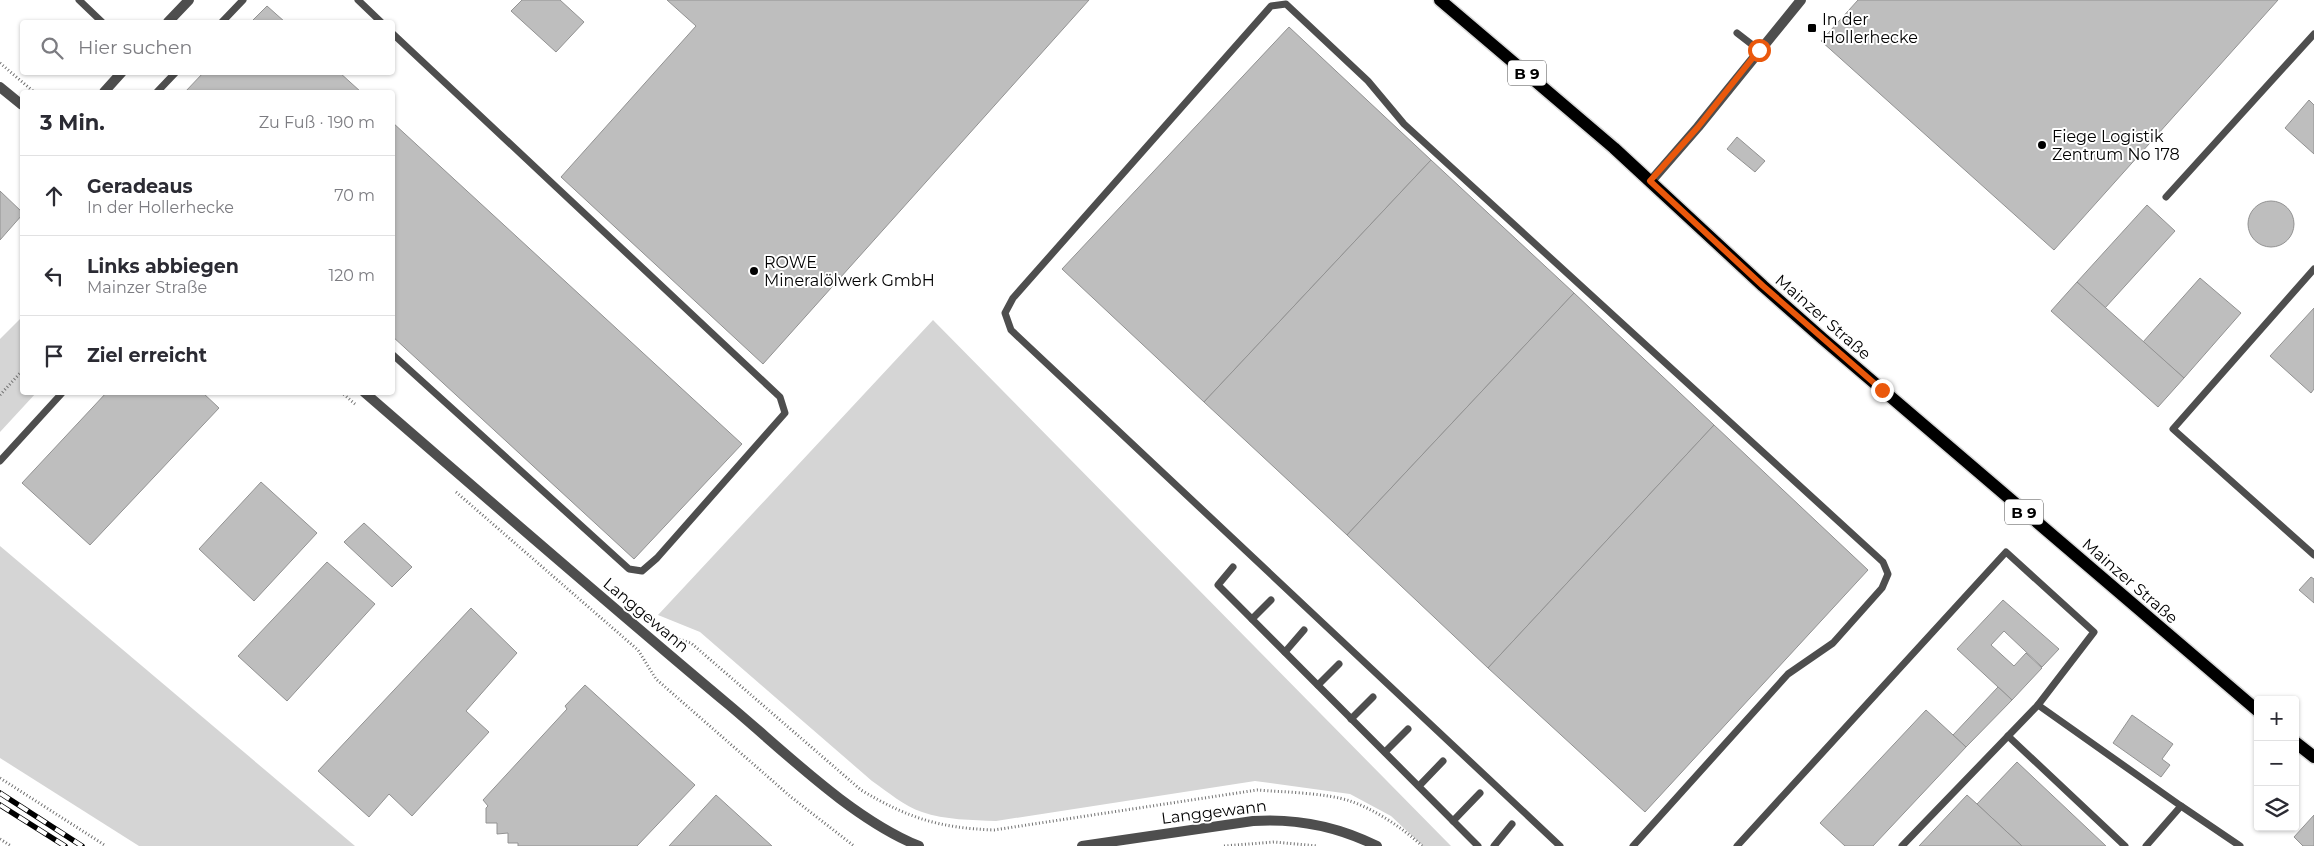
<!DOCTYPE html>
<html lang="de">
<meta charset="utf-8">
<style>
:root{--surface:#fff;--page:#f2f2f3;--text:#2b2b33;--muted:#7c7c81;--line:#e1e1e2}
body{margin:0;font-family:Montserrat,sans-serif;background:var(--page);color:var(--text)}
.controls{position:absolute;right:15px;bottom:15px;display:grid;overflow:hidden;border-radius:5px;box-shadow:0 1px 4px #0004}
.controls button{width:45px;height:45px;display:grid;place-items:center;padding:0;border:0;border-bottom:1px solid var(--line);background:var(--surface);color:var(--text);font:25px sans-serif}
.stop{position:absolute;width:15px;height:15px;margin:-11px;border:4px solid #ea580c;border-radius:50%;background:#fff}
.stop.end{background:#ea580c;border-color:#fff;box-shadow:0 1px 5px #0008}
.list{margin:0;padding:0;list-style:none}
h2{display:flex;justify-content:space-between;align-items:center;height:65px;margin:0;padding:0 20px;font-size:21px}
h2 small{font-size:16px;font-weight:400;color:var(--muted)}
.list li{display:grid;grid-template-columns:32px 1fr auto;gap:15px;align-items:center;box-sizing:border-box;height:80px;padding:0 20px;border-top:1px solid var(--line)}
.list b{display:block;font-size:19px;white-space:nowrap}
.list p{margin:0;font-size:16px;white-space:nowrap;color:var(--muted)}
.list em{font-size:16px;font-style:normal;color:var(--muted)}
.icon{flex:none;width:28px;height:28px;fill:none;stroke:currentColor;stroke-width:2;stroke-linecap:round;stroke-linejoin:round}
.map{position:relative;flex:none;width:2314px;height:846px;overflow:hidden}
.search{position:absolute;background:var(--surface);box-shadow:0 1px 4px #0004;left:20px;top:20px;width:375px;height:55px;display:flex;align-items:center;gap:12px;box-sizing:border-box;padding:0 18px;border-radius:5px;color:var(--muted);font-size:19px}
.panel{position:absolute;background:var(--surface);box-shadow:0 1px 4px #0004;left:20px;top:90px;width:375px;height:305px;border-radius:5px}
.map>svg:first-child{display:block}
.green{fill:#d5d5d5}
.building{fill:#bebebe;stroke:#929292}
.lines{fill:none;stroke-linecap:round;stroke-linejoin:round}
.primary-casing{stroke:#dbdbdb;stroke-width:15}
.path{stroke:#707070;stroke-width:3;stroke-dasharray:1 2.5;stroke-linecap:butt}
.lane{stroke:#4e4e4e;stroke-width:7}
.street{stroke:#4e4e4e;stroke-width:10}
.primary{stroke:#000;stroke-width:12}
.rail-casing{stroke:#000;stroke-width:5.5}
.rail{stroke:#fff;stroke-width:4;stroke-dasharray:11;stroke-linecap:butt}
.route{stroke:#ea580c;stroke-width:6}
.poi-dot{fill:#000;stroke:#fff;stroke-width:2}
.labels{text-anchor:middle;dominant-baseline:central;stroke-width:4;stroke-linejoin:round;paint-order:stroke}
.shield{fill:#fff;stroke:#4c4c4c;stroke-width:1}
.shield-label{font-size:15px;font-weight:bold;fill:#000}
.poi-label{font-size:16px;fill:#000;stroke:#fff;text-anchor:start}
.street-label{font-size:16px;fill:#000;stroke:#fff}
</style>
<div class="map">
<svg width="2314" height="846" viewBox="0 0 2314 846">
<rect width="100%" height="100%" fill="#fff"/>
<!-- green -->
<g class="green">
<polygon points="22,317 22,392 36,393 0,432 0,339"/>
<path d="M933,320L1451,846H1423L1391,816L1350,794L1255,781L996,821C972,820 945,820 922,812C904,806 888,792 872,781L700,632L658,615Z"/>
<polygon points="0,546 355,846 139,846 0,758"/>
</g>
<!-- building -->
<g class="building">
<polygon points="522,0 560,0 584,22 556,52 511,11"/>
<polygon points="667,0 1089,0 763,364 561,177 696,26"/>
<polygon points="1858,0 2278,0 2054,250 1821,41"/>
<polygon points="267,6 285,22 251,22"/>
<polygon points="1289,27 1431,160 1204,402 1062,269"/>
<polygon points="204,72 339,72 361,92 185,92"/>
<polygon points="2309,100 2314,105 2314,154 2285,128"/>
<polygon points="392,122 742,444 634,559 392,336"/>
<polygon points="1737,137 1765,161 1755,172 1727,149"/>
<polygon points="1431,160 1574,293 1347,535 1204,402"/>
<polygon points="0,191 22,212 22,215 0,240"/>
<circle cx="2271" cy="224" r="23"/>
<polygon points="2147,205 2175,231 2105,308 2077,282"/>
<polygon points="2200,278 2241,313 2184,378 2143,342"/>
<polygon points="2077,282 2184,378 2158,407 2051,311"/>
<polygon points="1574,293 1714,425 1488,668 1347,535"/>
<polygon points="2314,308 2314,389 2311,393 2270,356"/>
<polygon points="107,392 202,392 219,408 90,545 22,483"/>
<polygon points="1714,425 1868,570 1645,812 1488,668"/>
<polygon points="261,482 317,533 254,601 199,549"/>
<polygon points="364,523 412,567 392,587 344,542"/>
<polygon points="327,562 375,604 287,701 238,656"/>
<polygon points="2311,577 2314,579 2314,603 2299,590"/>
<polygon points="2003,600 2059,649 2042,667 2004,631 1991,645 2014,666 2026,653 2042,668 2012,700 1957,649"/>
<polygon points="471,608 517,653 466,711 489,732 412,816 389,794 369,817 318,771"/>
<polygon points="585,685 695,785 637,846 518,846 518,843 508,843 508,833 497,834 497,823 486,823 486,808 488,806 483,800 567,709 565,706"/>
<polygon points="1998,687 2012,700 1966,747 1953,735"/>
<polygon points="1926,710 1966,747 1873,846 1845,846 1820,823"/>
<polygon points="2132,715 2173,744 2162,759 2170,765 2161,777 2113,743"/>
<polygon points="2017,762 2106,846 2022,846 1977,804"/>
<polygon points="716,795 772,846 669,846"/>
<polygon points="1967,795 1977,804 2022,846 1919,846"/>
<polygon points="2314,815 2314,846 2303,846 2294,837"/>
</g>
<g class="lines">
<!-- primary casing -->
<g class="primary-casing">
<g id="primary">
<polyline points="1440,0 1614,148 1763,286 1823,339 2258,711"/>
<polyline points="2295,742 2314,757"/>
</g>
</g>
<!-- path -->
<g class="path">
<polyline points="0,63 34,92"/>
<polyline points="341,392 355,404"/>
<polyline points="0,395 22,371"/>
<polyline points="456,492 638,650 656,679 791,797 854,846"/>
<path d="M669,636L691,643L861,790C908,818 939,828 994,830L1257,790C1282,792 1327,793 1350,801C1374,809 1403,828 1422,846"/>
<polyline points="0,778 106,846"/>
<polyline points="0,839 11,846"/>
<polyline points="1224,846 1274,842 1318,846"/>
</g>
<!-- lane -->
<g class="lane">
<polyline points="79,0 102,22"/>
<polyline points="358,0 381,22"/>
<polyline points="222,22 243,0"/>
<polyline points="392,33 780,397 785,413 657,558 642,571 629,569 392,354"/>
<polyline points="1737,33 1759,50"/>
<polyline points="157,92 176,72"/>
<polyline points="2166,197 2314,34"/>
<polyline points="2314,269 2173,429 2314,555"/>
<polyline points="0,461 63,392"/>
<polyline points="1233,567 1218,585 1478,846"/>
<polyline points="1252,619 1271,600"/>
<polyline points="1285,652 1304,630"/>
<polyline points="1318,685 1339,664"/>
<polyline points="1351,719 1373,697"/>
<polyline points="2008,736 2125,846"/>
<polyline points="1385,752 1408,729"/>
<polyline points="1419,786 1443,761"/>
<polyline points="1453,821 1480,793"/>
<polyline points="1494,846 1512,824"/>
<polyline points="1560,846 1011,330 1005,313 1013,298 1271,6 1286,4 1368,81 1404,124 1883,562 1888,574 1882,588 1833,643 1788,674 1633,846"/>
<polyline points="1737,846 2006,552 2094,632 2038,705 2181,806"/>
<polyline points="1902,846 2038,705"/>
<polyline points="2146,846 2181,806 2240,846"/>
</g>
<!-- street -->
<g class="street">
<polyline points="168,22 189,0"/>
<polyline points="0,87 22,105"/>
<polyline points="104,92 122,72"/>
<polyline points="1651,181 1698,127 1801,0"/>
<path d="M364,392C485,497 606,602 729,705C785,752 852,819 919,846"/>
<path d="M1082,846L1253,821C1297,818 1337,826 1377,846"/>
</g>
<!-- primary -->
<use href="#primary" class="primary"/>
<!-- rail casing -->
<g class="rail-casing">
<g id="rail">
<polyline points="0,793 82,846"/>
<polyline points="0,805 65,846"/>
</g>
</g>
<!-- rail -->
<use href="#rail" class="rail"/>
</g>
<g class="lines">
<!-- route -->
<polyline class="route" points="1759,50 1698,127 1650,181 1763,286 1882,390"/>
</g>
<!-- markers -->
<g class="poi-dot">
<rect x="1807" y="23" width="10" height="10" rx="2.5"/>
<circle cx="2042" cy="145" r="5"/>
<circle cx="754" cy="271" r="5"/>
</g>
<g class="labels">
<!-- shield labels -->
<g class="shield">
<rect x="1508" y="60.5" width="38" height="25" rx="4"/>
<rect x="2005" y="499.5" width="38" height="25" rx="4"/>
</g>
<g class="shield-label">
<text x="1527" y="73">B 9</text>
<text x="2024" y="512">B 9</text>
</g>
<!-- poi labels -->
<g class="poi-label">
<text x="1822" y="19">In der<tspan x="1822" dy="18">Hollerhecke</tspan></text>
<text x="2052" y="136">Fiege Logistik<tspan x="2052" dy="18">Zentrum No 178</tspan></text>
<text x="764" y="262">ROWE<tspan x="764" dy="18">Mineralölwerk GmbH</tspan></text>
</g>
<!-- street labels -->
<g class="street-label">
<text transform="translate(1823 317) rotate(41)">Mainzer Straße</text>
<text transform="translate(2130 581) rotate(41)">Mainzer Straße</text>
<text transform="translate(646 615) rotate(40)">Langgewann</text>
<text transform="translate(1214 812) rotate(-7)">Langgewann</text>
</g>
</g>
</svg>
<div class="controls">
<button>+</button>
<button>−</button>
<button><svg class="icon" aria-label="layers" viewBox="0 0 24 24"><path d="M12 4l9 5-9 5-9-5zM3 14l9 5 9-5"/></svg></button>
</div>
<div class="stop" style="left:1759px;top:50px"></div>
<div class="stop end" style="left:1882px;top:390px"></div>
<div class="search"><svg class="icon" aria-label="search" viewBox="0 0 24 24"><circle cx="10" cy="10" r="6"/><path d="M15 15l6 6"/></svg>Hier suchen</div>
<section class="panel">
<h2>3 Min.<small>Zu Fuß · 190 m</small></h2>
<ul class="list">
<li><svg class="icon" aria-label="ahead" viewBox="0 0 24 24"><path d="M12 20V5M6 11l6-6 6 6"/></svg><div><b>Geradeaus</b><p>In der Hollerhecke</p></div><em>70 m</em></li>
<li><svg class="icon" aria-label="left" viewBox="0 0 24 24"><path d="M17 20v-9H6M10 6l-5 5 5 5"/></svg><div><b>Links abbiegen</b><p>Mainzer Straße</p></div><em>120 m</em></li>
<li><svg class="icon" aria-label="arrive" viewBox="0 0 24 24"><path d="M6 21V4h12l-3 4 3 4H6"/></svg><div><b>Ziel erreicht</b></div></li>
</ul>
</section>
</div>
